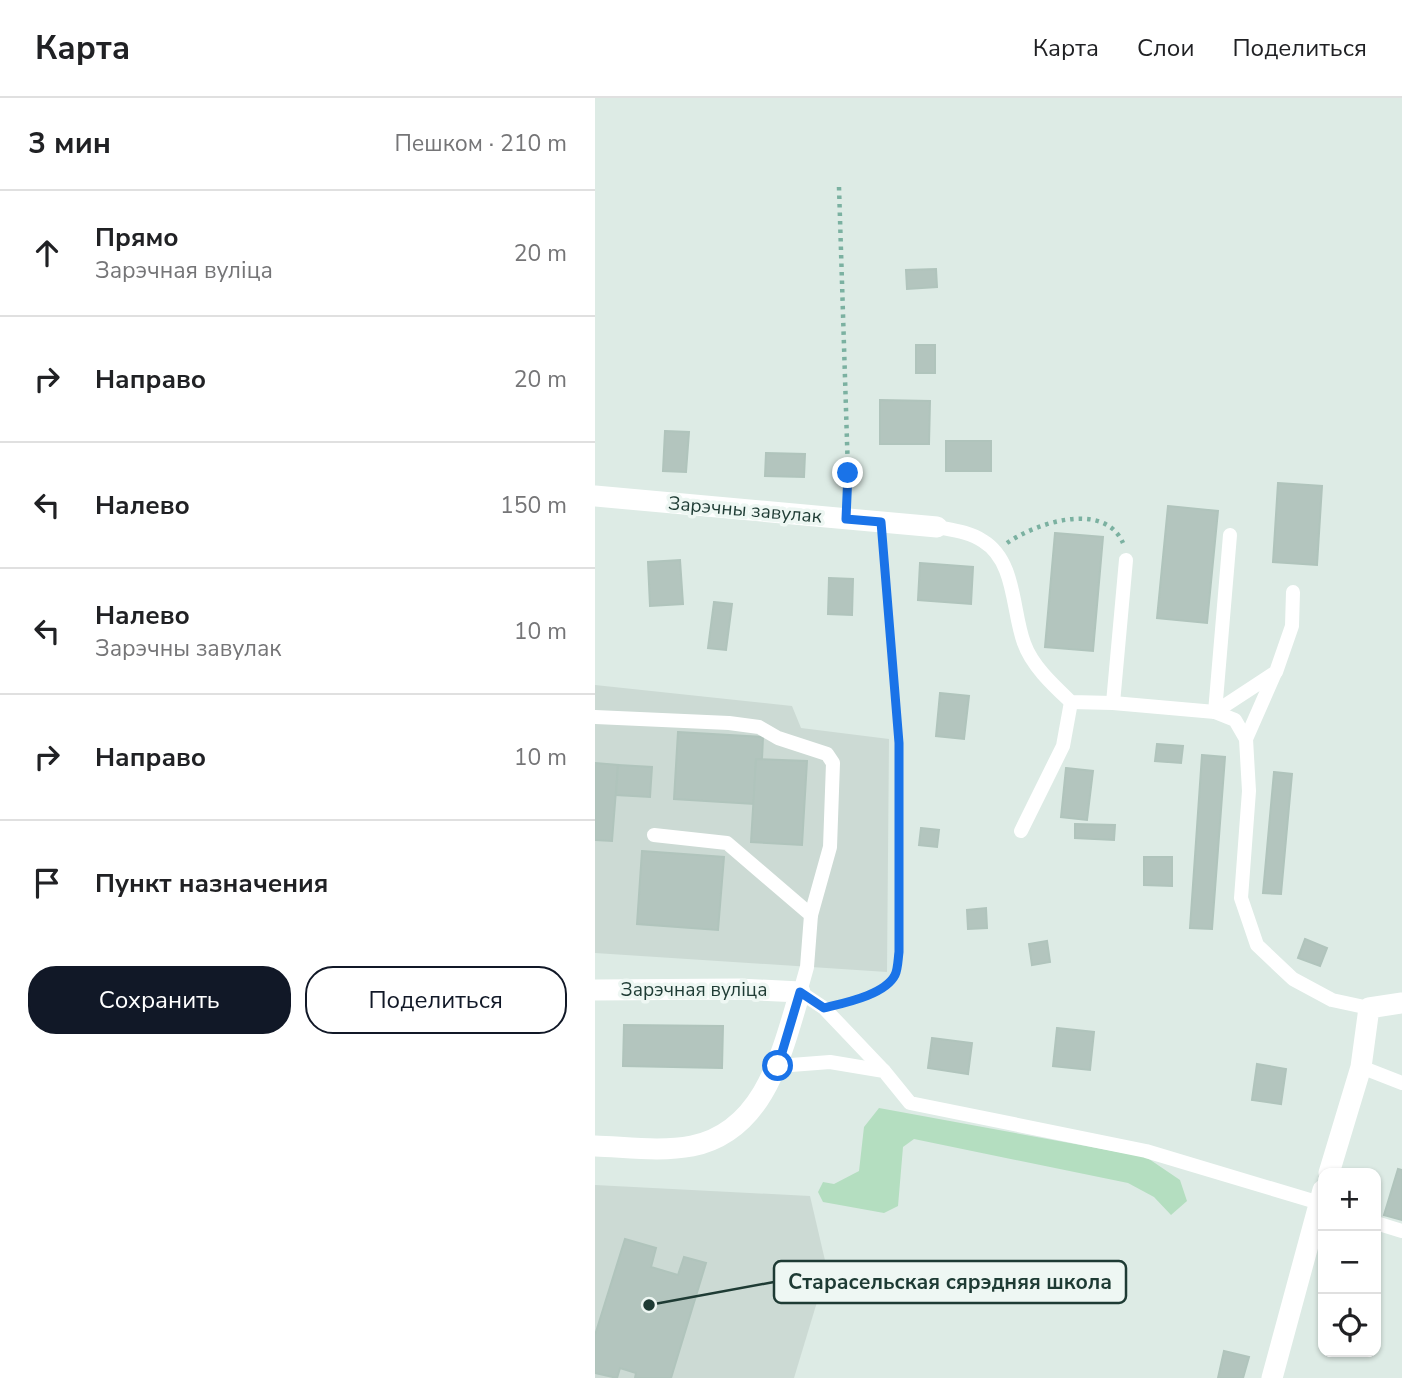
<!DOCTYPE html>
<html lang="ru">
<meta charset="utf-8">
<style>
:root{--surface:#fff;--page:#f6f6f6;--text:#202124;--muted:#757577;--line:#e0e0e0;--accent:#111827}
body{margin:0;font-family:"Nunito Sans",sans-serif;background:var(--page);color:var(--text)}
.controls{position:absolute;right:21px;bottom:21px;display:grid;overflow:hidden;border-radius:14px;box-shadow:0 2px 5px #0004}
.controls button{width:63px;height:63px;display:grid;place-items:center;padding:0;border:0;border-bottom:2px solid var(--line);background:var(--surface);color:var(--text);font:35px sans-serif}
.stop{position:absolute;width:21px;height:21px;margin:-16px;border:5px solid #1a73e8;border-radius:50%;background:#fff}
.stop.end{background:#1a73e8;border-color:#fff;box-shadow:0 2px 7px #0008}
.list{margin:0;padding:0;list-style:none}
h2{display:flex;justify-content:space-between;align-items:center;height:91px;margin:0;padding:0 28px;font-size:30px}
h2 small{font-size:23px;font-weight:400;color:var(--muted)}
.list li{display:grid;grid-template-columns:46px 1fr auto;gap:21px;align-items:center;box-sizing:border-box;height:126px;padding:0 28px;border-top:2px solid var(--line)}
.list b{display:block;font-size:26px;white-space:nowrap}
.list p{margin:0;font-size:23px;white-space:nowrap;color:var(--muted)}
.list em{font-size:23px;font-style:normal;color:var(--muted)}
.actions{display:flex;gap:14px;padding:21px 28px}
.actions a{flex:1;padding:16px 0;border:2px solid var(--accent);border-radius:28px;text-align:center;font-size:24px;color:var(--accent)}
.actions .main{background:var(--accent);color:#fff}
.icon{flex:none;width:38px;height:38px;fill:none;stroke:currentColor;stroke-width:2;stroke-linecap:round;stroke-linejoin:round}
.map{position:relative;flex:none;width:807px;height:1280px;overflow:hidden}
header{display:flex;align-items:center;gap:42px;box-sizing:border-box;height:98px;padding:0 35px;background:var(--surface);border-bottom:2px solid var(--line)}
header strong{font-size:33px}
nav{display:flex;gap:38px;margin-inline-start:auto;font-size:24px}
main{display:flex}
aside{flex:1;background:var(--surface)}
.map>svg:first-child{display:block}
.built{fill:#ccdad4}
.green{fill:#b4dec0}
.building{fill:#b3c5be;stroke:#b0c4bc;stroke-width:2}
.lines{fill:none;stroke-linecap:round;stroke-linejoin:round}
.path{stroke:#7bb1a1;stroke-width:4.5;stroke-dasharray:3.5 5;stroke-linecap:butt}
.service{stroke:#fff;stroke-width:14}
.minor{stroke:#fff;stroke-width:21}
.route{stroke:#1a73e8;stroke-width:9}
.labels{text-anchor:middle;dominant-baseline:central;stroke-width:7;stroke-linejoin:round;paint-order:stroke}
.street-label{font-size:19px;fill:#1e3b34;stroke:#eef7f3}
.leader{fill:none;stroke:#1e3b34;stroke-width:2.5}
.callout-dot{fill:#1e3b34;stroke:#eef7f3;stroke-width:2.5}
.callout{fill:#eef7f3;stroke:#1e3b34;stroke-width:2.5}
.callout-label{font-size:21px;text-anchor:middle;font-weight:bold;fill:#1e3b34}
</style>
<header>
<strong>Карта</strong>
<nav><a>Карта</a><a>Слои</a><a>Поделиться</a></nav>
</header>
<main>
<aside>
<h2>3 мин<small>Пешком · 210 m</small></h2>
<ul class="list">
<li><svg class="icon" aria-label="ahead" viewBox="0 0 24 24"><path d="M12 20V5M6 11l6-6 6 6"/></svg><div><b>Прямо</b><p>Зарэчная вуліца</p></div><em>20 m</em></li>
<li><svg class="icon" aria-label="right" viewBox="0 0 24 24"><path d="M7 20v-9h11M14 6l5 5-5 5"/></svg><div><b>Направо</b></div><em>20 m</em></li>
<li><svg class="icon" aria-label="left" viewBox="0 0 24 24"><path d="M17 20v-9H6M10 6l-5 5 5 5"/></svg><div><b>Налево</b></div><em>150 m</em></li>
<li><svg class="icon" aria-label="left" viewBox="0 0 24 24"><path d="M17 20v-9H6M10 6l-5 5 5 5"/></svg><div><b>Налево</b><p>Зарэчны завулак</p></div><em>10 m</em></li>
<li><svg class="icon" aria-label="right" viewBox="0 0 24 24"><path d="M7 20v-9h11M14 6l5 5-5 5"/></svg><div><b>Направо</b></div><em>10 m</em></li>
<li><svg class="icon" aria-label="arrive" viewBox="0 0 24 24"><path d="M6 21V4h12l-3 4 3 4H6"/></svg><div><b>Пункт назначения</b></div></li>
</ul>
<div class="actions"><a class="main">Сохранить</a><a>Поделиться</a></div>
</aside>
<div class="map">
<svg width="807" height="1280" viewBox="0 0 807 1280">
<rect width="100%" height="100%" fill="#ddebe5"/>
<!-- built -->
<g class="built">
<polygon points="0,587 197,608 206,630 294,641 292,874 0,855"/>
<polygon points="0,1087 215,1098 232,1171 199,1280 0,1280"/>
</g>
<!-- green -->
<polygon class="green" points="284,1010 551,1059 585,1082 592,1103 576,1117 559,1099 533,1085 319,1041 308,1049 303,1108 289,1115 228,1104 223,1094 228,1084 239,1086 264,1073 269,1029"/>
<!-- building -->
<g class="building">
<polygon points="341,171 342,189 312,191 311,172"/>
<rect x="321" y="247" width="19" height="28"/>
<polygon points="285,302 335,303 334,346 285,346"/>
<polygon points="70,333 94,334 91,374 68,373"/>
<rect x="351" y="343" width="45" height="30"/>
<polygon points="171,355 210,356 209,379 170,378"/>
<polygon points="683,385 727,388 722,467 678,464"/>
<polygon points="573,408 623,413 612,525 562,520"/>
<polygon points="460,435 508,439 498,553 450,549"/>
<polygon points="85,462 88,506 55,508 53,464"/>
<polygon points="325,465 378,469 376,506 323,502"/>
<polygon points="234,480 258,481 257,517 233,516"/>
<polygon points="119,504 137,506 131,552 113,550"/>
<polygon points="345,595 374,598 369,641 341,638"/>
<polygon points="83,634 168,639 167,661 161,661 159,706 79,701"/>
<polygon points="562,646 588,648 586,665 560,663"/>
<polygon points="607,657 630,659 617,831 595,830"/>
<polygon points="161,661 212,663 207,747 156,744"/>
<polygon points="0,665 23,667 17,743 0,742"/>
<polygon points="23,667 57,669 55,699 21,697"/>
<polygon points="471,670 498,673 492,722 466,719"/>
<polygon points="679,674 697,676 686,796 668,795"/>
<polygon points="480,726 520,727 519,742 480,740"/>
<polygon points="326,730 344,732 342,749 324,747"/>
<polygon points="47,753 129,759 123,832 42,826"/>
<polygon points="549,759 577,759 577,788 549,787"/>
<polygon points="391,810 392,830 373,831 372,812"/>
<polygon points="710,841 732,850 725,868 703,860"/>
<polygon points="452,843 455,864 437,867 434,846"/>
<polygon points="29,927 128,928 127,970 28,968"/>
<polygon points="462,930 499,934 495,972 458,968"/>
<polygon points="337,940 377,945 373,976 333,970"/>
<polygon points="662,966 691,971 686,1006 657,1002"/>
<polygon points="803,1071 807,1072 807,1122 789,1117"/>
<polygon points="30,1141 61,1150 56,1169 83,1177 89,1159 111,1165 76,1280 40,1280 41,1275 25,1270 22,1280 0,1275 0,1237"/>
<polygon points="629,1253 654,1259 648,1280 623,1280"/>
</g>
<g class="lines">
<!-- path -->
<g class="path">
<polyline points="244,89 253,375 252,403"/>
<path d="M412,445C441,425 509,402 528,445"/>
<path d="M246,906C263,901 292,894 300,877C303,871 303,861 304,854V645L288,445"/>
</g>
<!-- service -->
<g class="service">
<path d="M342,429C357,432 375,434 388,443C421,463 417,513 429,545C437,568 459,588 476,604L518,605L620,614L640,622L651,641L654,693L646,800L662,847L698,881L737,902L774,910"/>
<polyline points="518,605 531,462"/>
<polyline points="620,614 635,437"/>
<polyline points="620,614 681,574 697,528 698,494"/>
<polyline points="0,619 134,625 164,629 183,640 232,656 238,665 235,749 216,817"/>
<polyline points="651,641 680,575"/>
<polyline points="426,733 468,648 476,604"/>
<polyline points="59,737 132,745 216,817 212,869 205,894 229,910 289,973"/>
<polyline points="183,968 235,964 289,973 315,1005 551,1053 728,1106"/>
<polyline points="766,969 807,985"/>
<polyline points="781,1125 807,1133"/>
</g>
<!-- minor -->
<g class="minor">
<polyline points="0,398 342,429"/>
<path d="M0,892L144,891L205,894C187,954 170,1033 97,1048C66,1054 31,1049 0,1048"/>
<polyline points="734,1075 766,969 774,910 807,905"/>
<polyline points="677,1280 728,1092"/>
</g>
</g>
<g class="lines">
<!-- route -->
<path class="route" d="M183,968L205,894L229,910C249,905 290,897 300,877C303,871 303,861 304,854V645L286,424L251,421L253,375"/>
</g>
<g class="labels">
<!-- street labels -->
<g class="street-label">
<text transform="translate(150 412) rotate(5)">Зарэчны завулак</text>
<text x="99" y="892">Зарэчная вуліца</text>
</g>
</g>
<!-- callouts -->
<path class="leader" d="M54 1207L179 1184"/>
<circle class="callout-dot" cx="54" cy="1207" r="7"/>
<rect class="callout" x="179" y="1163" width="352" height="42" rx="7"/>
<g class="callout-label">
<text x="355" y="1191">Старасельская сярэдняя школа</text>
</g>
</svg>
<div class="controls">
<button>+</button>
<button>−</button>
<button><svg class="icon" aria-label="locate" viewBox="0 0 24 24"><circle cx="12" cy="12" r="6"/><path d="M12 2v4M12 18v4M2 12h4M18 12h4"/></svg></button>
</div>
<div class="stop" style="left:183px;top:968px"></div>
<div class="stop end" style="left:253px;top:375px"></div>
</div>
</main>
